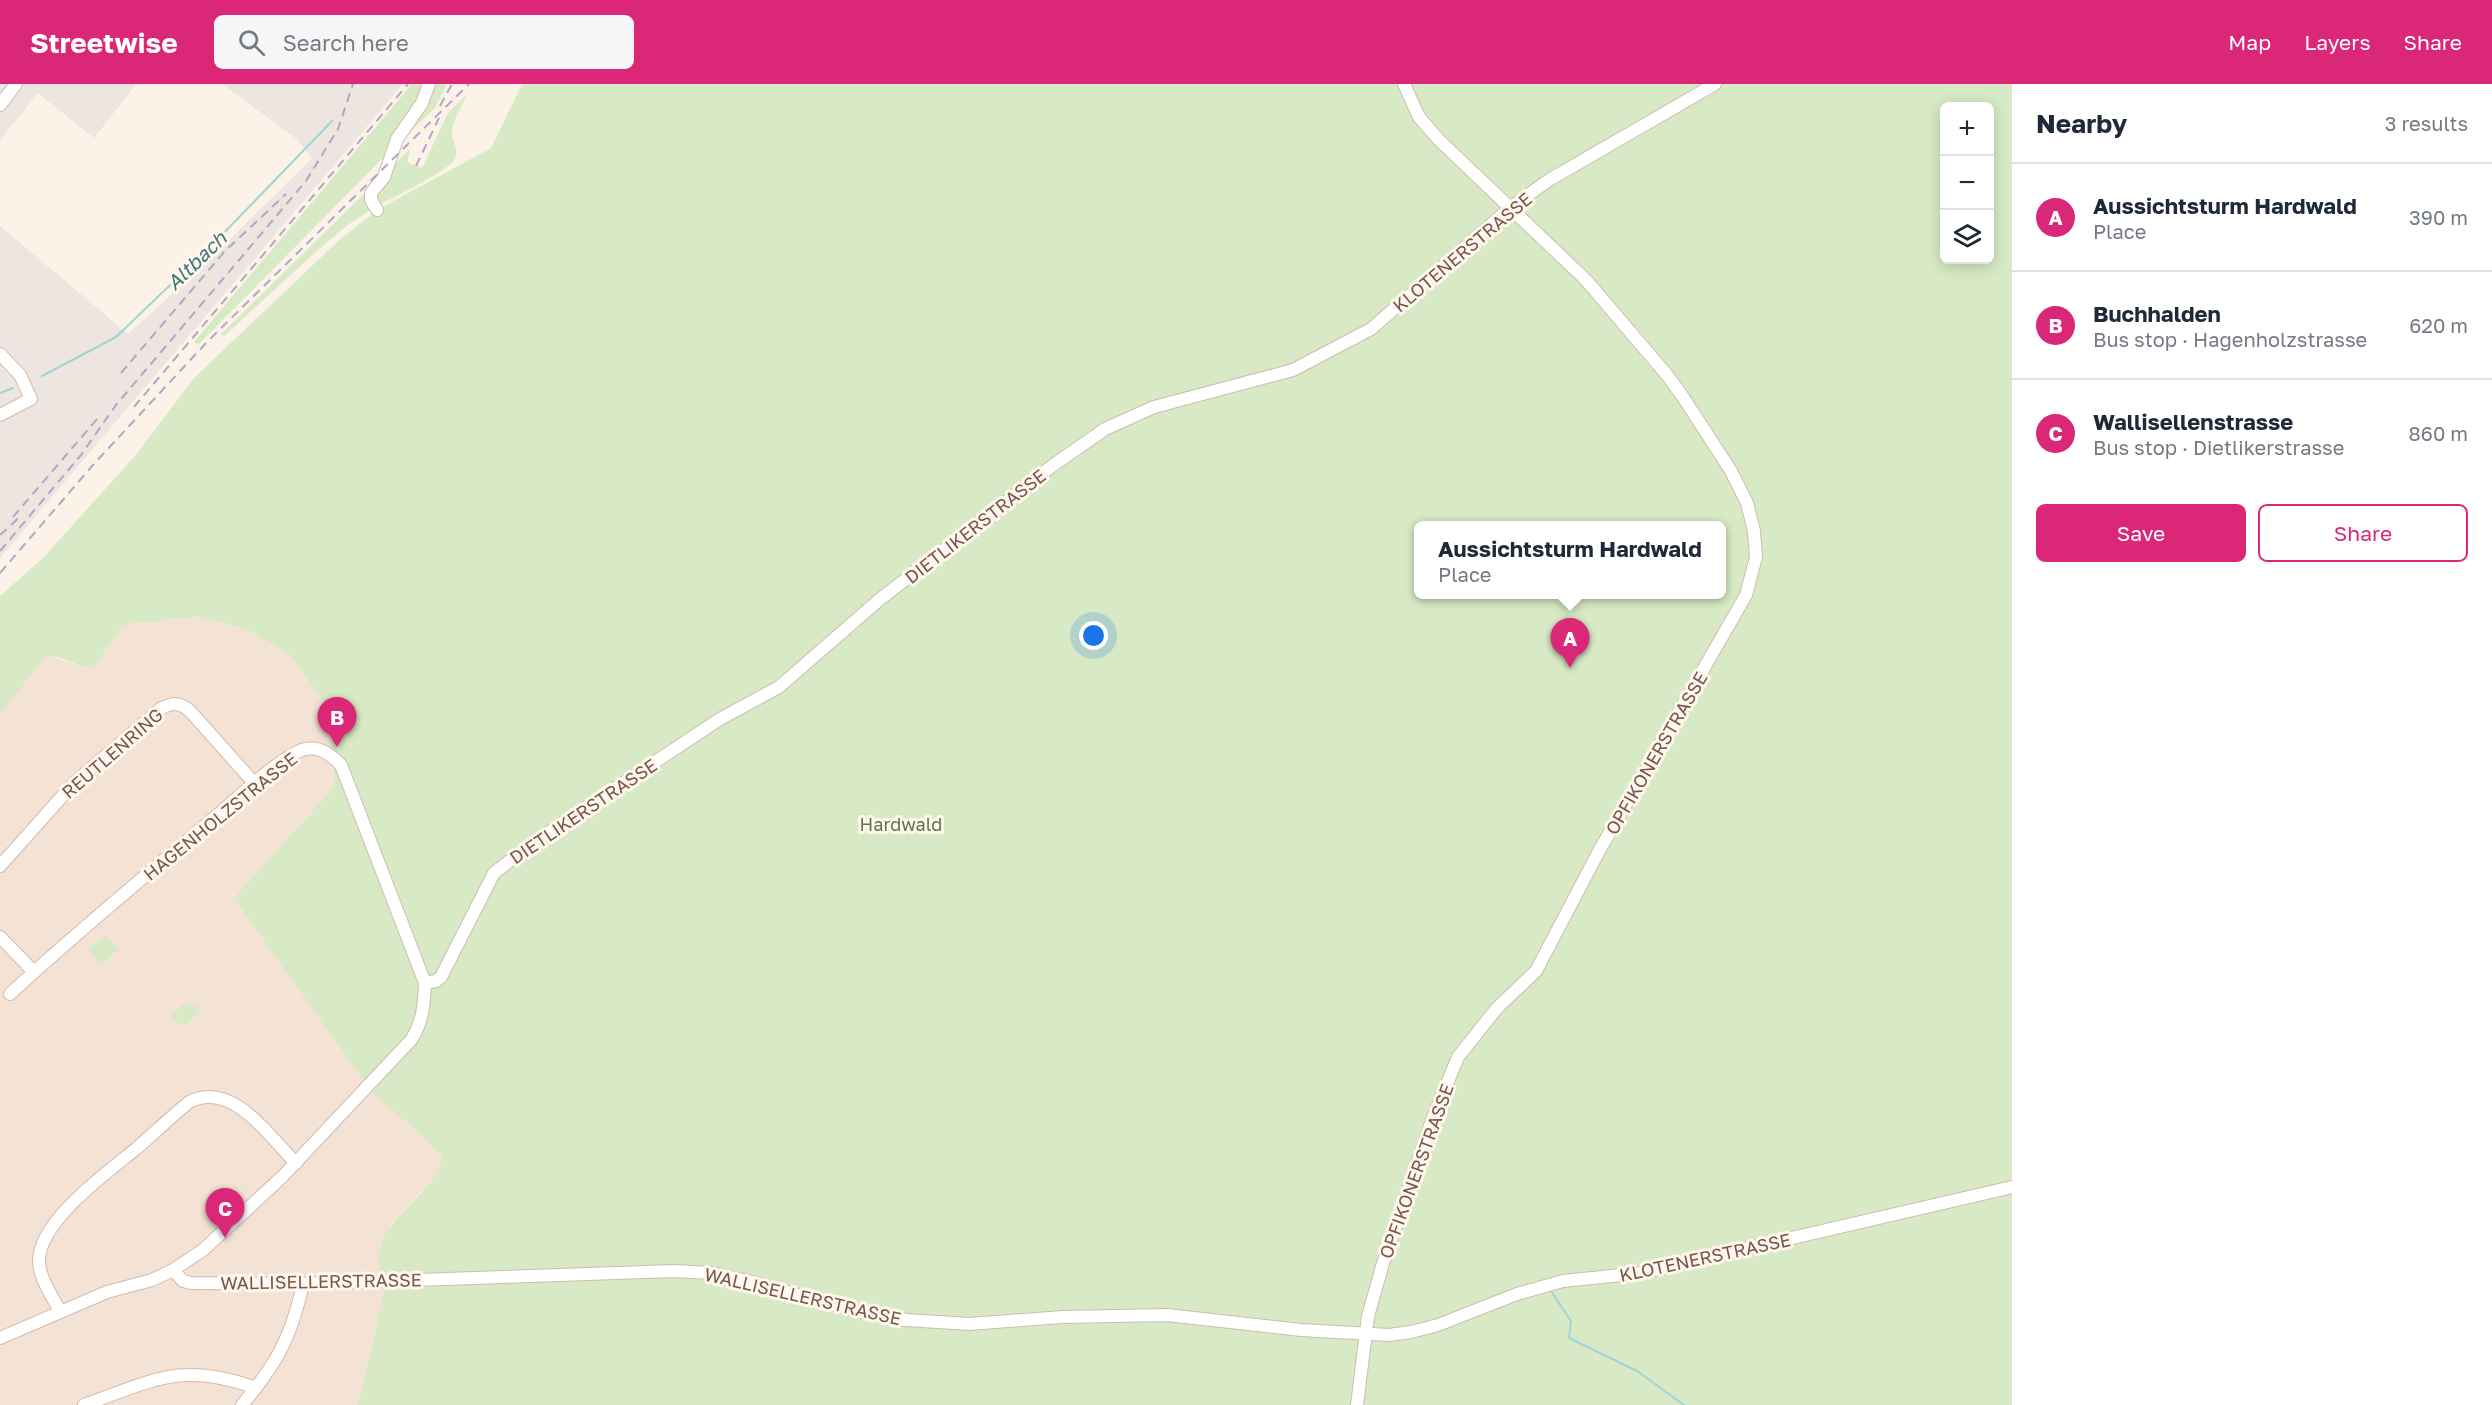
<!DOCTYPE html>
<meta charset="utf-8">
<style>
:root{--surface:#fff;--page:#f6f6f7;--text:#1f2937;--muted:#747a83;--line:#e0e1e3;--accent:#db2777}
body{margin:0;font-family:"Golos Text",sans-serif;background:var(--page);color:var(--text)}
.controls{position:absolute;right:18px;top:18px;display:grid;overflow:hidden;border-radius:9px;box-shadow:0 3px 15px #0003}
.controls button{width:54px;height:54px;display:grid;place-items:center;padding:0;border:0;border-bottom:2px solid var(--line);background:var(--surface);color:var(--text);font:30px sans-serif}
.you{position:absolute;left:1094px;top:552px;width:21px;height:21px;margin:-15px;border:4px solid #fff;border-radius:50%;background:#1a73e8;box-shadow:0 0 0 9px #1a73e833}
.badge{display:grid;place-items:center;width:39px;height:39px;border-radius:50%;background:var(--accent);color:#fff;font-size:20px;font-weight:700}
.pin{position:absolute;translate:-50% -50px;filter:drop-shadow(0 2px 3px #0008)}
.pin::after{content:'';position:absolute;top:32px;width:21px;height:18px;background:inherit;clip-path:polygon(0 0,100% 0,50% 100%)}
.popup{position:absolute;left:1414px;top:437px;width:312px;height:78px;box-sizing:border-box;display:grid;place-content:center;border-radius:9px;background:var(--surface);filter:drop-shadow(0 2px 4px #0005);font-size:20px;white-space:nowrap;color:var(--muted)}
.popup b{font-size:22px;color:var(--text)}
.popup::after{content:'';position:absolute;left:50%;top:100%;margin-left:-12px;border:12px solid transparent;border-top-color:var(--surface)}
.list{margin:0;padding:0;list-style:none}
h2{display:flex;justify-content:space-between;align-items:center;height:78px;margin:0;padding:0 24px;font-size:26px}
h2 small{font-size:20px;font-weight:400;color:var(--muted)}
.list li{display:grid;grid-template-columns:39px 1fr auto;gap:18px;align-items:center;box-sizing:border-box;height:108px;padding:0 24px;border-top:2px solid var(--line)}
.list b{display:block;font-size:22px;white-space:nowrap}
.list p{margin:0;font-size:20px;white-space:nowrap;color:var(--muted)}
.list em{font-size:20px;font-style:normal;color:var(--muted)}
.actions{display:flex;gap:12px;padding:18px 24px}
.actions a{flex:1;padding:14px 0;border:2px solid var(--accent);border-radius:9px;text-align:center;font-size:21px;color:var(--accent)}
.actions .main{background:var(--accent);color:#fff}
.icon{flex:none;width:33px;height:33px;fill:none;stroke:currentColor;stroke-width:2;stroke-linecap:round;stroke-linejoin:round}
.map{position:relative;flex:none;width:2012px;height:1321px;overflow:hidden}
header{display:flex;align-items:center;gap:36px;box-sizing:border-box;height:84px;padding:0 30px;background:var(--accent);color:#fff}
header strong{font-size:28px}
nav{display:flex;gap:33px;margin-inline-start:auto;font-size:21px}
.search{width:420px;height:54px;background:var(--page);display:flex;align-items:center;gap:15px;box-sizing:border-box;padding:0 21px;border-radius:9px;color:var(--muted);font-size:22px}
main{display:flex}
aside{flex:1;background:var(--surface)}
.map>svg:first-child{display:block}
.residential{fill:#f4e3d5}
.industrial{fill:#ece5e0}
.green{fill:#d7eac5;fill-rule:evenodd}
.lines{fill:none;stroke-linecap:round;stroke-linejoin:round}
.stream{stroke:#a1d4d7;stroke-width:2}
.minor-casing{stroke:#d0bbaf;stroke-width:14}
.minor{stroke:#fff;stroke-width:12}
.rail{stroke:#b4a5c6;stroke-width:2;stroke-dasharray:9 6;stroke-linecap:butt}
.labels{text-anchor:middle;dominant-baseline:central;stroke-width:6;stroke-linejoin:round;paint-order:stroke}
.street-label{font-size:18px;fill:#75574b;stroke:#fff6ed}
.park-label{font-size:18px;fill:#597b43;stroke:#fff6ed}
.water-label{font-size:20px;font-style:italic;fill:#3f767a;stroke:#fff6ed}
</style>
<header>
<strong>Streetwise</strong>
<div class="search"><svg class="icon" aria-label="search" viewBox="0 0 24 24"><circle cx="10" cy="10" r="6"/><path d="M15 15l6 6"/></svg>Search here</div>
<nav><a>Map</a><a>Layers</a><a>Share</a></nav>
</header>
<main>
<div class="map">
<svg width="2012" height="1321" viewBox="0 0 2012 1321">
<rect width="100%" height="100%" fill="#fcf2e7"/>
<!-- residential -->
<polygon class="residential" points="190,532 198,532 244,545 278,563 292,573 330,628 335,702 234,814 414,1044 444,1073 431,1097 390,1141 379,1189 385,1204 358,1321 0,1321 0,631 41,577 49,572 86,584 97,580 120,545 126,540 133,538 168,537"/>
<!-- industrial -->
<g class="industrial">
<polygon points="0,0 136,0 94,54 38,9 0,56"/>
<polygon points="222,0 403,0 0,474 0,142 128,250 200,185 312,74 297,55"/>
</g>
<!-- green -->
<g class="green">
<polygon points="412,0 425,0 390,67 198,261 194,258"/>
<polygon points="433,0 447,0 435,24 400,58"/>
<path d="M522,0H2012V1321H358L385,1204C364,1150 402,1135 430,1098C436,1091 439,1081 443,1073L414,1044L373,1010L234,814L335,702L330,628L292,573L278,563L244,545L198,532L156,538H133L120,545L97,580L86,584L61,574L49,572L41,578L0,631V512L42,475L135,372L194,294L337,158L377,126L491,64ZM1944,22H1990V176H1944ZM1418,442H1722V510H1418Z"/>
<path d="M468,9C463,20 453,35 452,48C451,56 460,67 455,75C448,87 398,111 383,119L376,118C374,98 397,78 410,65L407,78L422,84L448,29Z"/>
<polygon points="366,108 369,127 349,140 320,164 224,252 221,250"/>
<polygon points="106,851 119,866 101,880 88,865"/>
<polygon points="185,919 199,923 201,927 185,942 178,940 172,934 172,931"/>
</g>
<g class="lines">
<!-- stream -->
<g class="stream">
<polyline points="42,292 116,253 218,155 332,37"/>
<polyline points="0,309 13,304"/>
<polyline points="1551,1207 1571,1237 1569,1254 1637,1287 1684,1321"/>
</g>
<!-- minor casing -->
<g class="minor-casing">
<g id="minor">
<polyline points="0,21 16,0"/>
<polyline points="377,126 371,116 371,109 384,93 397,55 422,19 429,0"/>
<polyline points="0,270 20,291 31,315 0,331"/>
<path d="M0,782L74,699L160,625C173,618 179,618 190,627L255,700"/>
<polyline points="0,853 34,888"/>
<polyline points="425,899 436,897 441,893 494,789 534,758 720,635 779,603 879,516 1052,382 1105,345 1154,323 1293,286 1371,245 1510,124 1549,96 1715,0"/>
<polyline points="173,1186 183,1197 191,1199 303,1200 674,1187 711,1189 748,1197 857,1227 906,1236 969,1240 1063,1233 1167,1231 1301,1246 1389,1251 1411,1248 1438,1241 1517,1210 1563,1197 1641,1189 2012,1103"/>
<path d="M60,1227C52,1212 39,1194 39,1176C40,1136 108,1088 137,1064C154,1049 171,1033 189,1018C233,996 268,1052 296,1079"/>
<path d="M0,1254L107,1208L152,1196L173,1186L203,1166L283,1092L411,956C423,938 424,921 425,899L341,681C331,671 321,662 305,665C283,671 240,712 221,728C150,788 78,847 10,910"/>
<path d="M84,1321C154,1296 182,1277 256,1304"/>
<path d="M242,1321C277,1279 291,1254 303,1200"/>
<polyline points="1357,1321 1368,1232 1384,1176 1432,1036 1458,973 1497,924 1536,887 1599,767 1746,511 1756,473 1754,447 1747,419 1731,387 1683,313 1667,291 1586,196 1439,56 1419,33 1404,0"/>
</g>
</g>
<!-- minor -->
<use href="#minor" class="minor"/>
<!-- rail -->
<g class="rail">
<polyline points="440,22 452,0"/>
<polyline points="416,82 439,34"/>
<polyline points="121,289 225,167 286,110"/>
<polyline points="134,323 408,0"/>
<polyline points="13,433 98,334"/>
<polyline points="0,451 22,431"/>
<polyline points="0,467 81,371 116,321 306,97 338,45 353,0"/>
<polyline points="0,489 93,381 207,258 469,0"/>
</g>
</g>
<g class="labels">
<!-- street labels -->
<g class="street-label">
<text transform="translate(1462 168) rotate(-40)">KLOTENERSTRASSE</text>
<text transform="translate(975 442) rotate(-38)">DIETLIKERSTRASSE</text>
<text transform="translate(112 669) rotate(-41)">REUTLENRING</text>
<text transform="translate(1656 669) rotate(-60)">OPFIKONERSTRASSE</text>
<text transform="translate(583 727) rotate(-34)">DIETLIKERSTRASSE</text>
<text transform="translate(220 732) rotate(-39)">HAGENHOLZSTRASSE</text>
<text transform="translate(1416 1087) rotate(-70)">OPFIKONERSTRASSE</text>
<text transform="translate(1705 1173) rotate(-12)">KLOTENERSTRASSE</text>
<text transform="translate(321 1197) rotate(-1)">WALLISELLERSTRASSE</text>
<text transform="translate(803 1212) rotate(13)">WALLISELLERSTRASSE</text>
</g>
<!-- park labels -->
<g class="park-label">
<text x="901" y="740">Hardwald</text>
</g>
<!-- water labels -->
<g class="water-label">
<text transform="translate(196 176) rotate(-44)">Altbach</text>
</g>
</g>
</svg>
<div class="controls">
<button>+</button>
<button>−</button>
<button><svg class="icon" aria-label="layers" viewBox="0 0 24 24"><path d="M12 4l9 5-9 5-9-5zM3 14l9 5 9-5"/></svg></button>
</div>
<div class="you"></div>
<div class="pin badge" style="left:1570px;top:584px">A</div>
<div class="popup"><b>Aussichtsturm Hardwald</b>Place</div>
<div class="pin badge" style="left:337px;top:663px">B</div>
<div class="pin badge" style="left:225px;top:1154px">C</div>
</div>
<aside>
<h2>Nearby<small>3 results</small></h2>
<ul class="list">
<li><span class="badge">A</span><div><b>Aussichtsturm Hardwald</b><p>Place</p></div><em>390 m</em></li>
<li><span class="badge">B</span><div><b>Buchhalden</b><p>Bus stop · Hagenholzstrasse</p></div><em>620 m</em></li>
<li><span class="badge">C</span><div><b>Wallisellenstrasse</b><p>Bus stop · Dietlikerstrasse</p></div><em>860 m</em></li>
</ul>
<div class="actions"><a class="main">Save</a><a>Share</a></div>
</aside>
</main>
